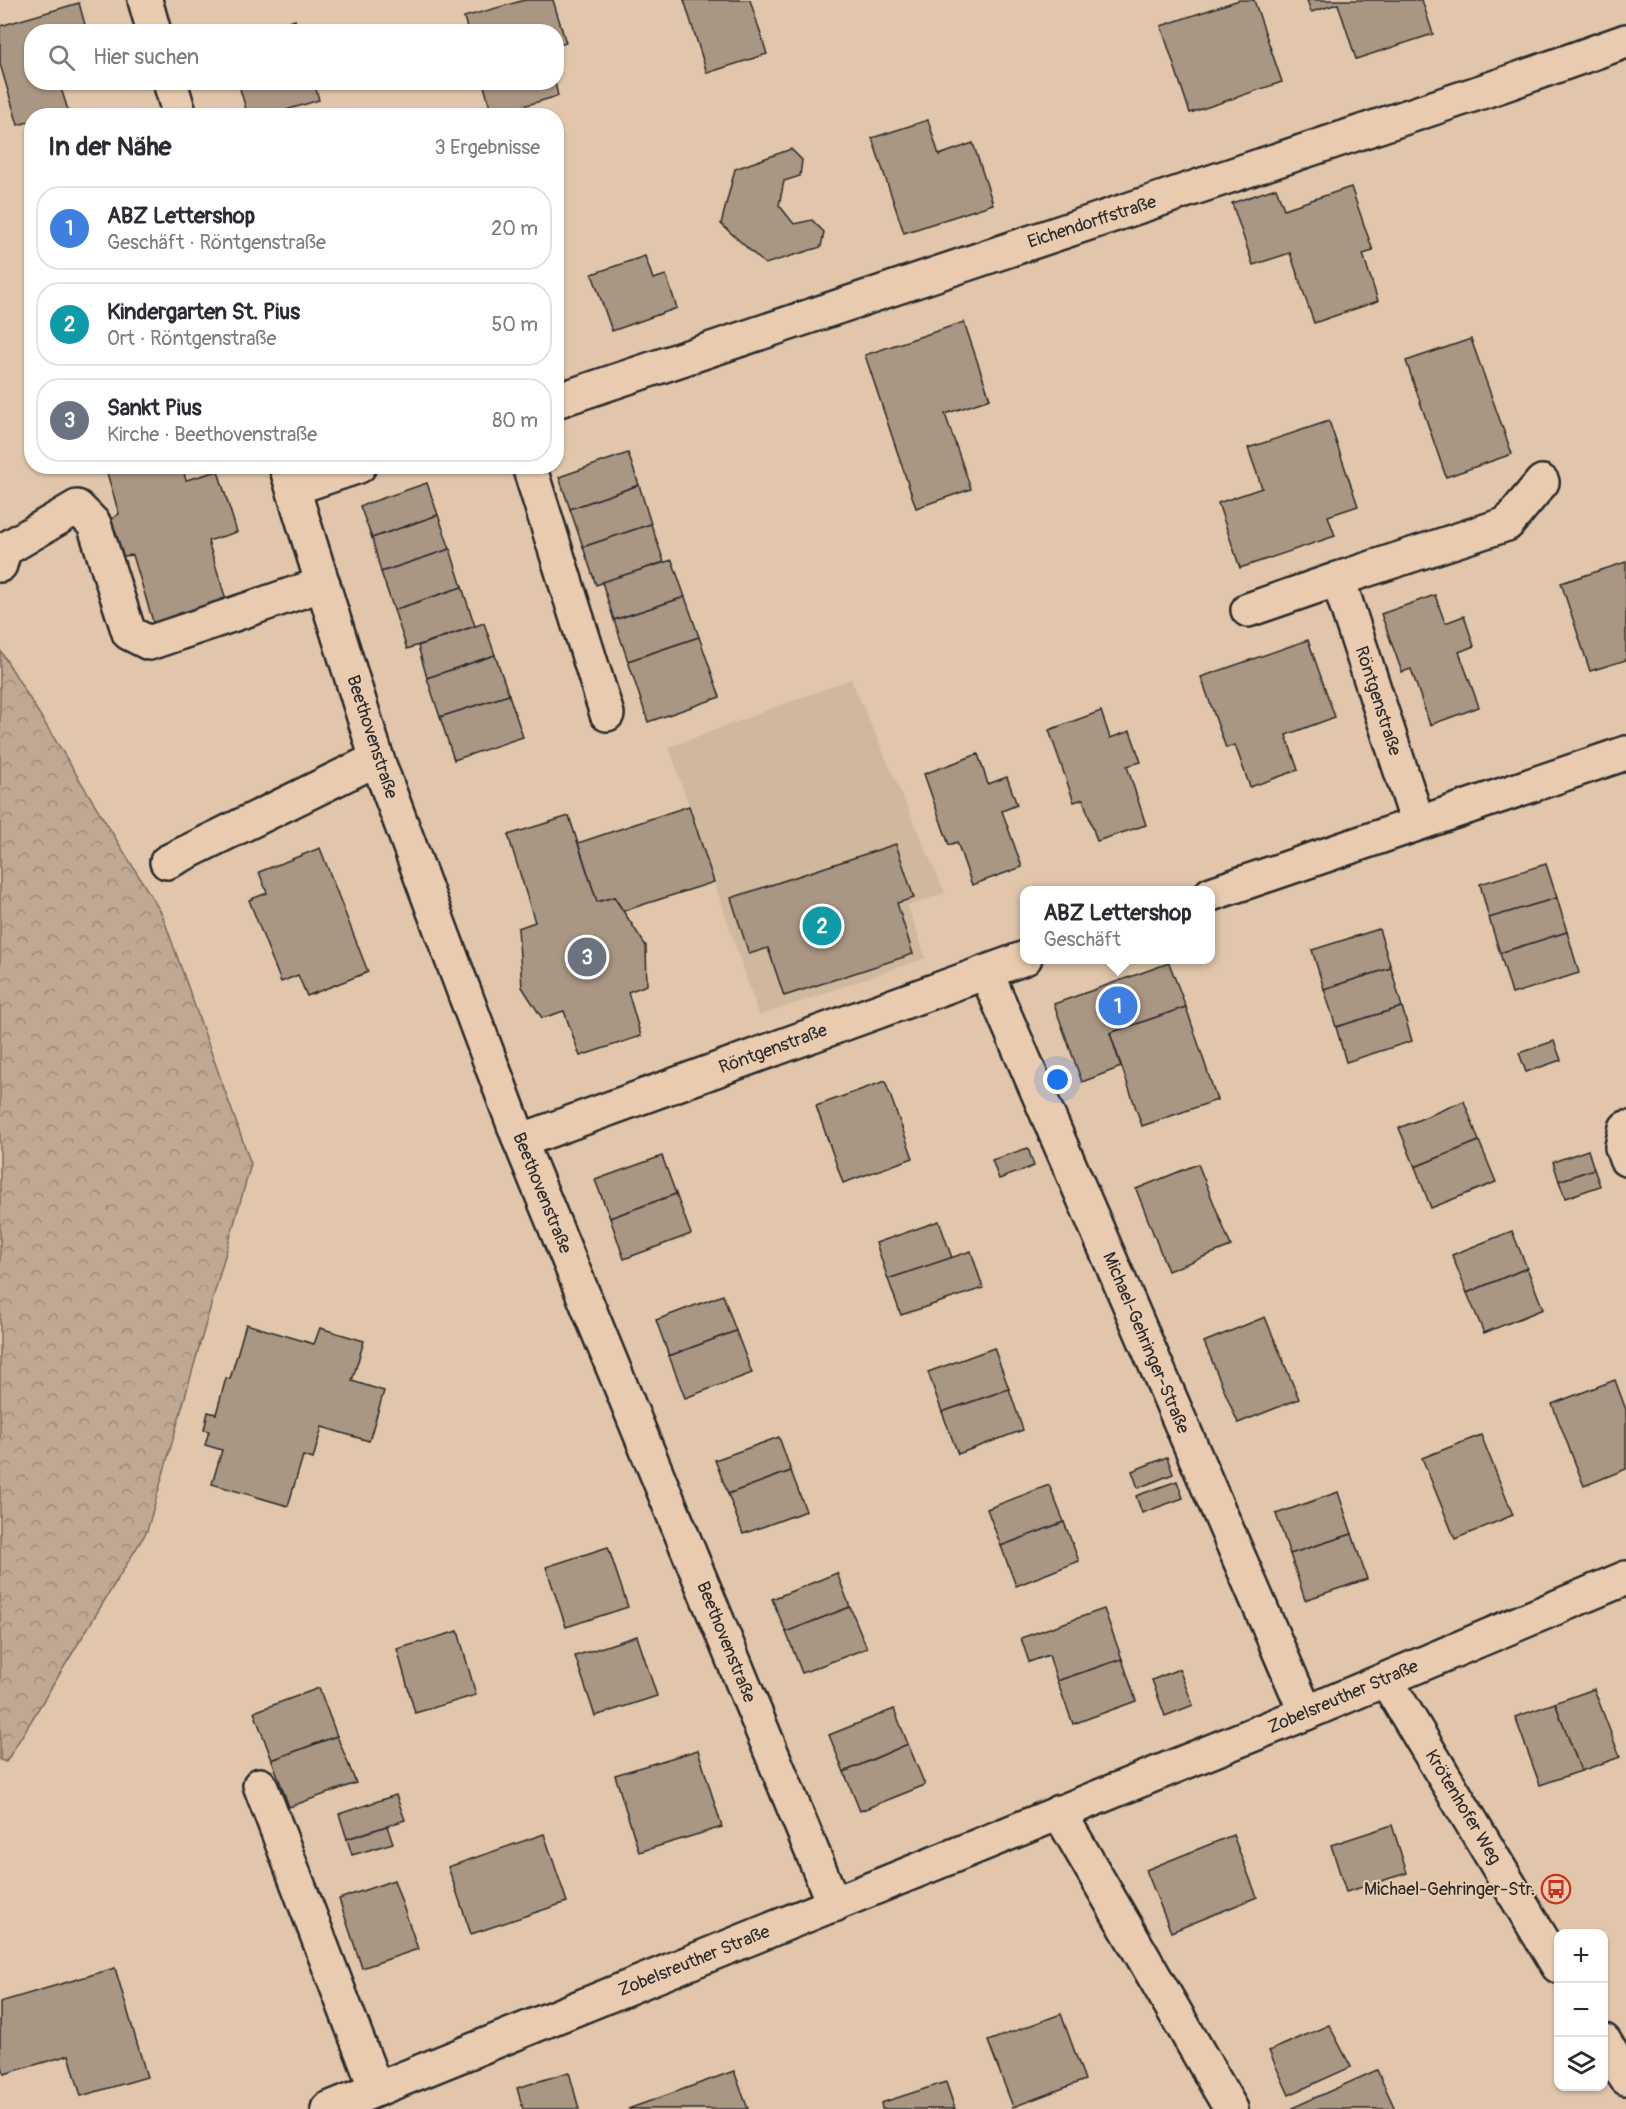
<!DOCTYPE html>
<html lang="de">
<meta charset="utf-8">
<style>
:root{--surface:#fff;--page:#f7f7f7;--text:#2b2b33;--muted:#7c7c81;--line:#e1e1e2;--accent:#7c3aed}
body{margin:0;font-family:Pangolin,sans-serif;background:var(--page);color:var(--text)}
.controls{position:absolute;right:18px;bottom:18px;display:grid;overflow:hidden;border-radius:12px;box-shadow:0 2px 4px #0004}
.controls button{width:54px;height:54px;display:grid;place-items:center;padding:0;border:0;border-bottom:2px solid var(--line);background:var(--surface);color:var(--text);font:30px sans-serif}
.you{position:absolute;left:1058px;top:1080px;width:21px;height:21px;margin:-15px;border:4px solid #fff;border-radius:50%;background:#1a73e8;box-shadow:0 0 0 9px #1a73e833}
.badge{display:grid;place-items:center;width:39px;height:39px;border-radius:50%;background:var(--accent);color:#fff;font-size:20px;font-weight:700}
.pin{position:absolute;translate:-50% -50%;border:3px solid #fff;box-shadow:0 2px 6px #0006}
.popup{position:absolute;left:1020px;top:886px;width:195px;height:78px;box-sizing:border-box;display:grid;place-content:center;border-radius:12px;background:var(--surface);filter:drop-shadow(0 2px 4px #0005);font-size:20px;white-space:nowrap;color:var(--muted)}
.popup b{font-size:22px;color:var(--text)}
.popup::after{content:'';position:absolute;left:50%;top:100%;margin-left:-12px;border:12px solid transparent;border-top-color:var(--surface)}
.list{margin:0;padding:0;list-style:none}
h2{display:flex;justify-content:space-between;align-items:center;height:78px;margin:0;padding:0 24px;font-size:26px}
h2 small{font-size:20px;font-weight:400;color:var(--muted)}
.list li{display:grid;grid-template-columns:39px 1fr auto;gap:18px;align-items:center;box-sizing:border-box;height:84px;margin:0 12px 12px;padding:0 12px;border:2px solid var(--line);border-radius:24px}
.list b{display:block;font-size:22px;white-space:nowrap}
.list p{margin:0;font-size:20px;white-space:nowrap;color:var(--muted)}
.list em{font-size:20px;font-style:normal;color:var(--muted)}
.icon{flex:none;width:33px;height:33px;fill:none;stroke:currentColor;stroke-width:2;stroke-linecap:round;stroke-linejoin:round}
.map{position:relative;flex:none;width:1626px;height:2109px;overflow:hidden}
.search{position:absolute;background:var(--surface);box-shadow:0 2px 4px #0004;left:24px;top:24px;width:540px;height:66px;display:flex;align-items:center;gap:15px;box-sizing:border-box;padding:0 21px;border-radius:24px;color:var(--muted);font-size:22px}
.panel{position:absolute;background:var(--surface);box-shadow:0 2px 4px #0004;left:24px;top:108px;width:540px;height:366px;border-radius:24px}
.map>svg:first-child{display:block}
.built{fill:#d0b89f}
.park{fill:url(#park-crowns);stroke:#766a5f;stroke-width:1.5}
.building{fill:#a99683;stroke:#2b2b2b;stroke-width:1.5}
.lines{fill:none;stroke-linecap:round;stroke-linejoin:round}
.minor-casing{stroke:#2b2b2b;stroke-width:38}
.minor{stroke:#e9ccb0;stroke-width:33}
.labels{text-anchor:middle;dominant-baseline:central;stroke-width:4.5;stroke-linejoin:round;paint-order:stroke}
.street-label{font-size:18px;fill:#2b2b2b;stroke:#e9ccb0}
.poi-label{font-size:18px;fill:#2b2b2b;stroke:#e9ccb0;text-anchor:end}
</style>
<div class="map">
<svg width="1626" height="2109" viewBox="0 0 1626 2109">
<defs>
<pattern id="park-crowns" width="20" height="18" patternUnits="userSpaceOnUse" patternTransform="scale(1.5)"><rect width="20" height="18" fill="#c0a993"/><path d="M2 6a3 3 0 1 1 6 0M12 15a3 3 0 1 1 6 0" fill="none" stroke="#9c8a78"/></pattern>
</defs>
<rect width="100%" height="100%" fill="#e1c6ab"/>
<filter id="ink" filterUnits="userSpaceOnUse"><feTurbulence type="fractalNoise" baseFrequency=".0167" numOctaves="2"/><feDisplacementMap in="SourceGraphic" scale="12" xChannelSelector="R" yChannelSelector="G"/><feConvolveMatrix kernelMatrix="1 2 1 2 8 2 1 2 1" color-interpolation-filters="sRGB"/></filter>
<g filter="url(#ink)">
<!-- built -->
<polygon class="built" points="851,679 945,893 908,906 926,958 759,1016 669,747"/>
<!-- park -->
<polygon class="park" points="0,650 162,914 251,1164 147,1531 6,1762 0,1760"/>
<!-- building -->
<g class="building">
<polygon points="525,0 553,0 566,43 556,46 556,32 468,32 464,17"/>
<polygon points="684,0 750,0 767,54 707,73"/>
<polygon points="1239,0 1254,0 1282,82 1190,113 1161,26"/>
<polygon points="1307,0 1422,0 1433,34 1356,59 1338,4 1311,12"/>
<polygon points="79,3 87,32 32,32 32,82 59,82 68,110 51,116 32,116 32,121 18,125 0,64 0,26"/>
<polygon points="295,20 299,32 257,32"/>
<polygon points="238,82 314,82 319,100 267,116 248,116"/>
<polygon points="483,82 555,82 558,96 492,115"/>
<polygon points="928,120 939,155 973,143 993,204 904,233 872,138"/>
<polygon points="791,149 802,160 800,176 784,181 779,205 794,224 812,220 824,232 821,247 765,264 721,224 735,169"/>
<polygon points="1351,187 1373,251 1363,254 1378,301 1314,323 1290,253 1253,265 1232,203 1276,188 1284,209"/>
<polygon points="645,256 653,279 666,275 677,308 612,331 592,274"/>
<polygon points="964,322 990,399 945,414 971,489 916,508 865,355"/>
<polygon points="1471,339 1512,454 1446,477 1406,361"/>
<polygon points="1329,421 1358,506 1328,516 1335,536 1240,568 1218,503 1262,488 1248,448"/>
<polygon points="628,453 639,485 570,509 559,477"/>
<polygon points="105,466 182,466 186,480 218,471 237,532 208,541 227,603 154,625 133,555 124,556 112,548 109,525 113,518 119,514"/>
<polygon points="427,483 438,515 372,538 360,506"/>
<polygon points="639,485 651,524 583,547 570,509"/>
<polygon points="438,515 450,549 381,572 372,538"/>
<polygon points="651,524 664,562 596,585 583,547"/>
<polygon points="450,549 462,587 394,610 381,572"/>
<polygon points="672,560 685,597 614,620 602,582"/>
<polygon points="1626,562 1626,660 1590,671 1561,583"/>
<polygon points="462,587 475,626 407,649 394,610"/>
<polygon points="1435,595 1445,623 1464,616 1474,646 1459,652 1479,707 1430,725 1411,669 1402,672 1381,614"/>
<polygon points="685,597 699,637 628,661 614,620"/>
<polygon points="484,623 495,655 427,678 418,646"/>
<polygon points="699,637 720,697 648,722 628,661"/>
<polygon points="1308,640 1335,717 1286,735 1298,770 1250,787 1235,745 1226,748 1201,677"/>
<polygon points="495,655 509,695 440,717 427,678"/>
<polygon points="509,695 523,737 454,760 440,717"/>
<polygon points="1101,711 1110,738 1130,731 1141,762 1127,766 1146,825 1097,841 1083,799 1074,802 1049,730"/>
<polygon points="978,754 988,784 1007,777 1017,805 1002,811 1022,867 972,885 957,842 949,845 924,774"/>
<polygon points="689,806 714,882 623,911 614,897 597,902 578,843"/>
<polygon points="569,816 597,902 614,897 646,946 647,985 628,992 641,1036 580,1056 564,1011 542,1018 522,987 518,928 535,922 508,835"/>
<polygon points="896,844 914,898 897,903 913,954 784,996 768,948 749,954 731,898"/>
<polygon points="320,848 368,972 307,996 298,975 281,982 249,900 267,893 259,872"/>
<polygon points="1546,864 1557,898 1489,918 1480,884"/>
<polygon points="1557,898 1567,932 1500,953 1489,918"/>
<polygon points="1379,929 1391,968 1324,989 1312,950"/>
<polygon points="1567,932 1579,973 1512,994 1500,953"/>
<polygon points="1169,963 1186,1007 1110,1033 1121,1067 1082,1082 1054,1004"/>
<polygon points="1391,968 1402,1007 1336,1027 1324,989"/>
<polygon points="1186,1007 1217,1100 1142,1126 1110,1033"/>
<polygon points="1402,1007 1412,1041 1346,1062 1336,1027"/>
<polygon points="1554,1041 1561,1060 1526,1072 1519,1053"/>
<polygon points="885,1081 913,1158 843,1183 816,1106"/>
<polygon points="1464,1101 1479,1141 1415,1167 1399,1128"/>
<polygon points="1479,1141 1496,1182 1431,1208 1415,1167"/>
<polygon points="1028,1148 1034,1166 999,1179 992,1160"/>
<polygon points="1588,1150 1594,1169 1559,1181 1553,1162"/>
<polygon points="662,1156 676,1194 610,1218 595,1180"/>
<polygon points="1198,1164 1231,1246 1168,1271 1136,1189"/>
<polygon points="1594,1169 1600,1186 1565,1198 1559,1181"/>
<polygon points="676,1194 691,1234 624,1259 610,1218"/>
<polygon points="939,1221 952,1258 888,1279 876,1243"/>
<polygon points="1512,1231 1527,1268 1467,1293 1452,1255"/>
<polygon points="971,1251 983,1288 901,1315 888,1279"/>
<polygon points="1527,1268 1543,1309 1484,1333 1467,1293"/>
<polygon points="723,1295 736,1331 669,1356 656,1320"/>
<polygon points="1265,1317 1299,1399 1238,1423 1204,1342"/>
<polygon points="246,1324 314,1344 320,1328 364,1341 352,1381 384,1391 369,1441 322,1427 313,1459 303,1456 288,1506 212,1484 222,1450 205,1445 209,1431 204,1430 208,1412 216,1414 226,1378 230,1379"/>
<polygon points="736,1331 752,1373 685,1398 669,1356"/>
<polygon points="994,1348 1009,1389 942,1412 928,1372"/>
<polygon points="1615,1380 1626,1410 1626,1469 1584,1486 1552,1404"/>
<polygon points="1009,1389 1023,1430 958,1454 942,1412"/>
<polygon points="1481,1435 1513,1515 1455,1539 1422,1458"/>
<polygon points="779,1437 791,1471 728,1494 715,1460"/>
<polygon points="1167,1457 1173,1474 1138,1488 1132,1471"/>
<polygon points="791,1471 806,1511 743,1534 728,1494"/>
<polygon points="1177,1481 1183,1498 1142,1513 1136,1496"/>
<polygon points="1049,1485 1064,1522 1001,1546 987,1509"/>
<polygon points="1338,1492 1352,1534 1290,1554 1276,1514"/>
<polygon points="1064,1522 1079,1561 1016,1586 1001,1546"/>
<polygon points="1352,1534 1367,1579 1305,1600 1290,1554"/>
<polygon points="608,1547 628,1607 566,1627 546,1567"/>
<polygon points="837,1573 850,1607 786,1632 772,1599"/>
<polygon points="850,1607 867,1648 802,1673 786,1632"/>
<polygon points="1104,1609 1122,1659 1057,1681 1049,1655 1029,1662 1021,1638"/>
<polygon points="458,1631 476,1695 415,1713 397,1649"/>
<polygon points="637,1636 657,1696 595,1716 575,1656"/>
<polygon points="1122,1659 1136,1701 1073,1724 1057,1681"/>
<polygon points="1179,1669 1193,1705 1165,1716 1152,1680"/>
<polygon points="319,1688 337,1736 272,1760 254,1712"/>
<polygon points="1594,1689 1620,1757 1581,1771 1555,1703"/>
<polygon points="1555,1703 1581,1771 1540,1785 1515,1717"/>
<polygon points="894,1709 908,1744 844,1772 829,1735"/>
<polygon points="337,1736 356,1783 289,1807 272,1760"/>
<polygon points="908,1744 925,1785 860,1811 844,1772"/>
<polygon points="698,1750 722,1827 639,1852 615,1775"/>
<polygon points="396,1795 405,1820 347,1839 339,1814"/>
<polygon points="1392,1825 1407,1873 1346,1892 1331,1845"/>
<polygon points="387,1826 393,1843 352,1855 347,1839"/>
<polygon points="544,1834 567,1902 471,1934 448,1867"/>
<polygon points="1233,1835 1257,1897 1171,1932 1146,1870"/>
<polygon points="394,1880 418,1949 362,1968 339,1899"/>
<polygon points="115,1968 147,2077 81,2096 69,2055 4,2074 0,2058 0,2002"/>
<polygon points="1061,2014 1085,2080 1013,2107 988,2041"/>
<polygon points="1329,2025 1351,2067 1289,2095 1269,2051"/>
<polygon points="1377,2070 1395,2109 1293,2109 1292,2108"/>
<polygon points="734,2071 748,2109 628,2109"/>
<polygon points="569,2072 579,2109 523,2109 517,2088"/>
<polygon points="946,2082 955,2109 882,2109 881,2103"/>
</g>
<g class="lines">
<!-- minor casing -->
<g class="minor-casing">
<g id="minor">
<polyline points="145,0 154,32"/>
<polyline points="170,82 180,116"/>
<polyline points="556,401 1502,85 1626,41"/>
<polyline points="286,466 377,759 520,1141 834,1905"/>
<polyline points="529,466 607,714"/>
<polyline points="293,488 359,466"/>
<polyline points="0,565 4,550 77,507 94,524 129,633 149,643 323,584"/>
<polyline points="1338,579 1507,524 1542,482"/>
<polyline points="1248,610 1338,579 1418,823"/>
<polyline points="167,862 377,759"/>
<polyline points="1211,894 1626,753"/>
<polyline points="986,972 1306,1713"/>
<polyline points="1626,1128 1622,1147 1626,1159"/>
<polyline points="520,1141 1025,958"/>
<polyline points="1386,1680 1558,1966"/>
<polyline points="260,1785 376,2089"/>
<polyline points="1059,1812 1231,2109"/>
<polyline points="1604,2041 1626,2078"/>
<polyline points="328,2109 1306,1713 1626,1578"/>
</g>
</g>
<!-- minor -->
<use href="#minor" class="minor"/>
</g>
</g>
<!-- icons -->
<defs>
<g id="bus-ring" transform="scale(1.5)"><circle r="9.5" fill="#e9ccb0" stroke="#c8321e" stroke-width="1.5"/><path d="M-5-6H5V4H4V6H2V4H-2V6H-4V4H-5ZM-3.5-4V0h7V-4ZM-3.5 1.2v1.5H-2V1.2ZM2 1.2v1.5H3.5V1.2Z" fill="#c8321e"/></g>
</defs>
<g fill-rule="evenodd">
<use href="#bus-ring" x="1556" y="1889"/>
</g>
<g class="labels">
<!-- street labels -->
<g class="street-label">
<text transform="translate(1092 222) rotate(-18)">Eichendorffstraße</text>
<text transform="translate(1378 701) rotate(72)">Röntgenstraße</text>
<text transform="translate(372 737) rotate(72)">Beethovenstraße</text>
<text transform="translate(773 1049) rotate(-20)">Röntgenstraße</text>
<text transform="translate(542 1193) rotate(68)">Beethovenstraße</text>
<text transform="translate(1146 1343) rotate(67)">Michael-Gehringer-Straße</text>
<text transform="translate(726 1642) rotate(68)">Beethovenstraße</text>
<text transform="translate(1343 1697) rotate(-23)">Zobelsreuther Straße</text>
<text transform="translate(1463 1807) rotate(59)">Krötenhofer Weg</text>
<text transform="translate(694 1961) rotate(-22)">Zobelsreuther Straße</text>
</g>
<!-- poi labels -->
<g class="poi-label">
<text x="1535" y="1889">Michael-Gehringer-Str.</text>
</g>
</g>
</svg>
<div class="controls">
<button>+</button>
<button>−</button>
<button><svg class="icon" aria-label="layers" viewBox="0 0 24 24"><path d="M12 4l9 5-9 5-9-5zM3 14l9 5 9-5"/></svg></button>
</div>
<div class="you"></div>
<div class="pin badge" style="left:1118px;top:1006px;background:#3f7fe0">1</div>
<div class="popup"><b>ABZ Lettershop</b>Geschäft</div>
<div class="pin badge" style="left:822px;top:926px;background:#0f9aa8">2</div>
<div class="pin badge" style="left:587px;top:957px;background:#6b7280">3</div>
<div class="search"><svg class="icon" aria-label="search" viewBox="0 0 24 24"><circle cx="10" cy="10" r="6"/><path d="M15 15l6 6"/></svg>Hier suchen</div>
<section class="panel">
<h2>In der Nähe<small>3 Ergebnisse</small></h2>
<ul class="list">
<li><span class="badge" style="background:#3f7fe0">1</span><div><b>ABZ Lettershop</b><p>Geschäft · Röntgenstraße</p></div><em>20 m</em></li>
<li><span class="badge" style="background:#0f9aa8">2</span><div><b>Kindergarten St. Pius</b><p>Ort · Röntgenstraße</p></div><em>50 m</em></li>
<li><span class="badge" style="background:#6b7280">3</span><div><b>Sankt Pius</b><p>Kirche · Beethovenstraße</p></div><em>80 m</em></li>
</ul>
</section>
</div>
